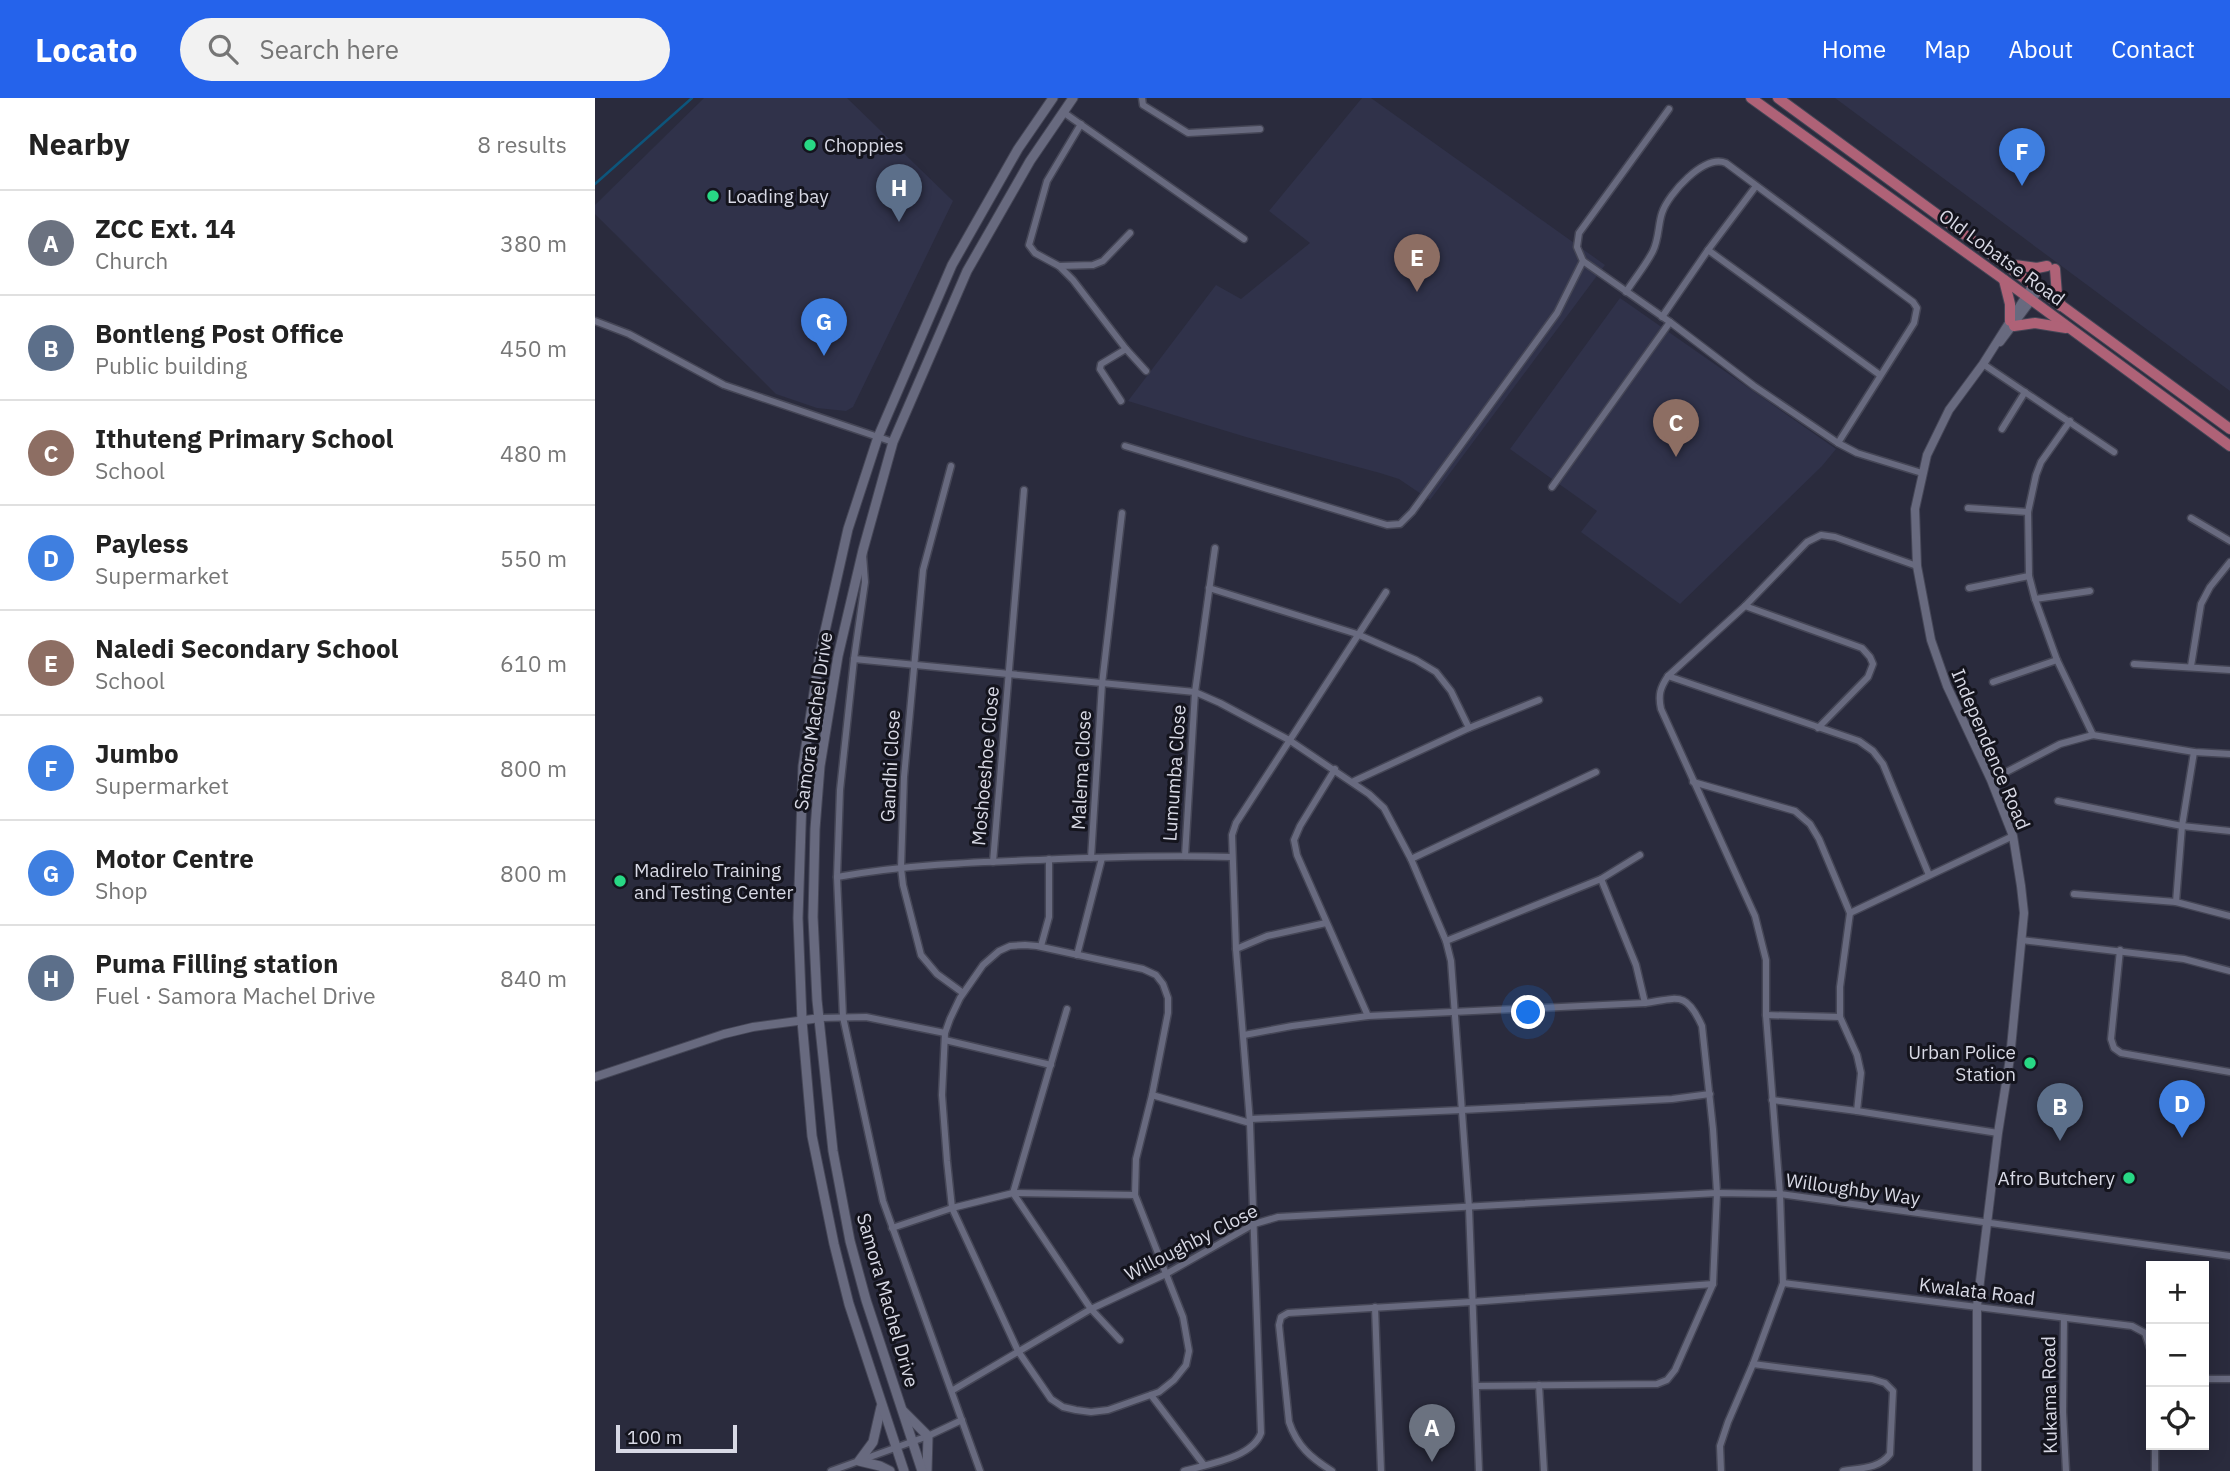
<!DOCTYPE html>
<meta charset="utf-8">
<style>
:root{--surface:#fff;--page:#f2f2f2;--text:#222;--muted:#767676;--line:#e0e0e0;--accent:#2563eb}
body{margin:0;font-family:"IBM Plex Sans",sans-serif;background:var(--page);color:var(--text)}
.controls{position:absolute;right:21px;bottom:21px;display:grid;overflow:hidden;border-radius:0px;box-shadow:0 4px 18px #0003}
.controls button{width:63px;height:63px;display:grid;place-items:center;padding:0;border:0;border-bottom:2px solid var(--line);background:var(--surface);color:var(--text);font:35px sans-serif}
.scale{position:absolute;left:21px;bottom:18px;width:121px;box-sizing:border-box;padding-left:7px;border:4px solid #d8d9e5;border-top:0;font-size:19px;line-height:24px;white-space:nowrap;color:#d8d9e5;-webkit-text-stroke:5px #14141d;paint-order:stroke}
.you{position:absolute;left:934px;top:915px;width:24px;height:24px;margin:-18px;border:5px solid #fff;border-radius:50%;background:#1a73e8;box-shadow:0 0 0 10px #1a73e833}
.badge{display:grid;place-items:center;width:46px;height:46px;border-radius:50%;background:var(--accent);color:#fff;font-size:23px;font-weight:700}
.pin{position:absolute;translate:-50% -58px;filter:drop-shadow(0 2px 4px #0008)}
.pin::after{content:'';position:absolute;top:37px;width:24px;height:21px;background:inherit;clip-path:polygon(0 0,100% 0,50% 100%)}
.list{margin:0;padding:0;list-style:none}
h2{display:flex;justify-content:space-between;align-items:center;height:91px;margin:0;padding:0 28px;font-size:30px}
h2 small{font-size:23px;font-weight:400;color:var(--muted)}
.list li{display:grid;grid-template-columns:46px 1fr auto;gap:21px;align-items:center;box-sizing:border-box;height:105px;padding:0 28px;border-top:2px solid var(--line)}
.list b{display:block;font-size:26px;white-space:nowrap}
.list p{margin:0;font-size:23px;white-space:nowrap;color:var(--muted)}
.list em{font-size:23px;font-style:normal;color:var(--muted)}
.icon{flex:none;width:38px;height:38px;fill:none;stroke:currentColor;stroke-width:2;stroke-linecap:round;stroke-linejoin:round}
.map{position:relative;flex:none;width:1635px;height:1373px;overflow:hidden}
header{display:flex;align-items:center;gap:42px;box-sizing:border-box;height:98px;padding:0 35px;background:var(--accent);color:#fff}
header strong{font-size:33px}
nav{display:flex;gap:38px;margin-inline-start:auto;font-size:24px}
.search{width:490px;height:63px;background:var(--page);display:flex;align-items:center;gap:18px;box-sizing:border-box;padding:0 24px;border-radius:38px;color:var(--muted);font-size:26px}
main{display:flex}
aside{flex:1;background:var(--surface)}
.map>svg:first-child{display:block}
.built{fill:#30324a}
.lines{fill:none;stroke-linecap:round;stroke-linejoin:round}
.stream{stroke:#0d557b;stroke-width:2.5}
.minor-casing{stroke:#454656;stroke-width:9}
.tertiary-casing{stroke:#454656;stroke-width:10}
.secondary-casing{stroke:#454656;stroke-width:11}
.primary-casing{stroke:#454656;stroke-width:12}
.minor{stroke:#686a7f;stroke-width:6}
.tertiary{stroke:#686a7f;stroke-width:8}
.secondary{stroke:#686a7f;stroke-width:9}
.primary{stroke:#af6277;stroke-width:10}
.poi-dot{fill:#28d885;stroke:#14141d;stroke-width:2.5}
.labels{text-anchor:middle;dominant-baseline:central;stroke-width:6;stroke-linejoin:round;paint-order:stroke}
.poi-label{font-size:19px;fill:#d8d9e5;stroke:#14141d;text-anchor:start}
.street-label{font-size:19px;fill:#d8d9e5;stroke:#14141d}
</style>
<header>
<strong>Locato</strong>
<div class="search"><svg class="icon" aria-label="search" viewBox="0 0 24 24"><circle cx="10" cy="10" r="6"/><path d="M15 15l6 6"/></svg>Search here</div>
<nav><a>Home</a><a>Map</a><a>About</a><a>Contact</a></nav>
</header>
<main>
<aside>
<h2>Nearby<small>8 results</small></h2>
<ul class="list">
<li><span class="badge" style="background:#6b7280">A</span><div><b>ZCC Ext. 14</b><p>Church</p></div><em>380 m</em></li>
<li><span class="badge" style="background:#5c6f8a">B</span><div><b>Bontleng Post Office</b><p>Public building</p></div><em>450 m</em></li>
<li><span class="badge" style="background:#8d6e63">C</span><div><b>Ithuteng Primary School</b><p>School</p></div><em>480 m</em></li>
<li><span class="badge" style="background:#3f7fe0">D</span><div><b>Payless</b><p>Supermarket</p></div><em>550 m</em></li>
<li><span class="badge" style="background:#8d6e63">E</span><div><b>Naledi Secondary School</b><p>School</p></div><em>610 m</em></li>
<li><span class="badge" style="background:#3f7fe0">F</span><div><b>Jumbo</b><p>Supermarket</p></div><em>800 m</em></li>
<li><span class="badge" style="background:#3f7fe0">G</span><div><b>Motor Centre</b><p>Shop</p></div><em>800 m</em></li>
<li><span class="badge" style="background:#5c6f8a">H</span><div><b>Puma Filling station</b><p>Fuel · Samora Machel Drive</p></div><em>840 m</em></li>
</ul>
</aside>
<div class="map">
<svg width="1635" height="1373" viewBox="0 0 1635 1373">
<rect width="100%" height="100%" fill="#2a2b3d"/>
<!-- built -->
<g class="built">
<polygon points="109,0 252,0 358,103 258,309 251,313 222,310 181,296 0,116 0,107"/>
<polygon points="767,0 776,0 1010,167 835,402 804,381 785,375 651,339 533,303 621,187 646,201 715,145 674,113"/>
<polygon points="1240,0 1635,0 1635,293"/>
<polygon points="1025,200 1241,351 1227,368 1085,506 986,434 1002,413 915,351"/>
</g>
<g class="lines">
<!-- stream -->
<polyline class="stream" points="0,86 97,0"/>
<!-- minor casing -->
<g class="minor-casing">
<g id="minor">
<polyline points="547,0 548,7 593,35 665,31"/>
<polyline points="1074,11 984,135 982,149 988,163 1075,224 1159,288 1243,345 1262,355 1327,375"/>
<polyline points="468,14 649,141"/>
<polyline points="486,26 452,83 434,147 440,155 464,168 478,182 531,251"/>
<polyline points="1113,152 1285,277"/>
<polyline points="464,168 498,167 508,163 535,135"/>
<path d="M1031,194C1040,180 1051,167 1058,153C1064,141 1063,127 1067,115C1073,96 1109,56 1131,65L1318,204L1322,210L1319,225L1243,345"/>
<polyline points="1067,219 1113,152 1161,88"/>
<polyline points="0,223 34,236 129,287 298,344"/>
<polyline points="1388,266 1519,354"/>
<polyline points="526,303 505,271 506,266 531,251 551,273"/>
<polyline points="1475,323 1446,364 1441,377 1433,414 1434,478 1440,501 1462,562 1498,637"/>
<polyline points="1407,331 1430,294"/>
<polyline points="530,348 792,427 805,426 817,414 962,215 988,163"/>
<polyline points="356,368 328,472 309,679 306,770 308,787 326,857 342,876 368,895"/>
<polyline points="957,389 1075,224"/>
<polyline points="1373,410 1433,414"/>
<polyline points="1596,420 1635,443"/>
<polyline points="268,457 270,484 259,561 245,692 242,779 248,919 288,1103 385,1373"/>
<polyline points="614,490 762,536 821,562 841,574 856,593 874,630"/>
<polyline points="1374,490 1434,478"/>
<polyline points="1440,501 1495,493"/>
<polyline points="1150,508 1267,550 1275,559 1278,566 1273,579 1223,630"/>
<polyline points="259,561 600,594 625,605 694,642 774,696 789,710 816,761 851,843 856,863 874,1110 884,1373"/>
<polyline points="1539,566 1635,572"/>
<polyline points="1596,568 1606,506 1615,489 1635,464"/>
<polyline points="1073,578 1264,643 1278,653 1288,666 1334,777"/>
<polyline points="1398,584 1462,562"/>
<polyline points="740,671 705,728 699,742 702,757 773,918"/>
<polyline points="1396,682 1465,646 1498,637 1599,654 1635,656"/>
<polyline points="757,684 874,630 944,602"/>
<polyline points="1098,684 1200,713 1215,726 1224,741 1255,815 1245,889 1245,919 1262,957 1266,975 1262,1013"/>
<polyline points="1463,703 1587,728 1635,733"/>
<polyline points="590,758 600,594 620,450"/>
<polyline points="496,760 507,586 527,415"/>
<polyline points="816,761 1001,674"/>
<polyline points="398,764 429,392"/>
<path d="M242,779C308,767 377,764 444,762C508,759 572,757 637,759"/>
<polyline points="1006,781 1041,867 1050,905"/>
<polyline points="1479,796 1581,804 1635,818"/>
<polyline points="1581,804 1587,728 1599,654"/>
<polyline points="1255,815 1418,738"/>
<polyline points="1426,842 1589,861 1635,873"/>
<polyline points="851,843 1006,781 1045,757"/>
<polygon points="430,847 442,848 548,871 561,877 568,886 573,900 573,915 557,997 541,1061 540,1097 588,1219 594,1253 591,1267 579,1282 564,1294 513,1312 496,1314 481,1312 468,1309 456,1301 423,1253 357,1110 352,1063 347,997 350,935 355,921 365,900 388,867 404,853 415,848"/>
<polyline points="446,848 454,819 454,761"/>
<polyline points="641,851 672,838 731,825"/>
<polyline points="1525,852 1516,941 1519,950 1526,955 1635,974"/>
<polyline points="482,857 507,760"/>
<polyline points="472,911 418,1095 496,1211 525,1242"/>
<polyline points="1171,917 1245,919"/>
<polyline points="225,920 271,919 350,935"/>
<path d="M649,937L697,928L773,918L1050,905C1084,900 1091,893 1107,928L1118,1031L1122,1095L1118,1186L1080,1272L1072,1282L1062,1286L881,1288"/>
<polyline points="350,942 456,967"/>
<polyline points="557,997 655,1025"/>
<polyline points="1177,1002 1262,1013 1403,1035"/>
<polyline points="655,1021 867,1012 1077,1001 1115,996"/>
<polyline points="297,1130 357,1110 418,1095 540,1097"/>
<polyline points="1188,1185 1537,1228 1550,1235 1556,1253"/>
<polyline points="780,1209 786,1373"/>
<polyline points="1469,1220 1468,1314 1471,1373"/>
<path d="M1158,1266L1277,1281L1290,1285L1298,1293L1295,1356C1284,1371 1265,1370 1248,1373"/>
<polyline points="1609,1281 1635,1281"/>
<polyline points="944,1287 949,1373"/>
<polyline points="358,1292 496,1211 571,1176 659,1126 683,1119 1122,1095 1185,1096 1635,1158"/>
<polyline points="556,1297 609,1367"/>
<polyline points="1560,1347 1560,1373"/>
<polyline points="236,1373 333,1338 367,1322"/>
<path d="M589,1373C613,1366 657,1360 666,1335L655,1025L641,851L637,737L641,725L791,494"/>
<path d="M737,1373C716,1360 702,1348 694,1324L684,1227L686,1219L693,1215L876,1204L1118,1186"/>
<path d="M1126,1373L1125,1348L1133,1324L1158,1266L1188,1185L1185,1096L1171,917V862L1160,818L1066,611C1063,597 1065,590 1073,578L1150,508L1212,444L1226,437L1240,439L1322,468"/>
</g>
</g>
<!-- tertiary casing -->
<g class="tertiary-casing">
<g id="tertiary">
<polyline points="1405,244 1444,192"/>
<polyline points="0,979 129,936 158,929 225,920"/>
<polyline points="1382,1373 1382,1208 1403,1035 1415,960 1429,815 1426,788 1418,738 1396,682 1352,588 1336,542 1322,468 1320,411 1332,357 1354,312 1388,266 1438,187"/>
</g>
</g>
<!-- secondary casing -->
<g class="secondary-casing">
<g id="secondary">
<polyline points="286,1309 278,1344 264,1363 285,1368 295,1373"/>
<polyline points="308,1313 333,1338 332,1373"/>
<polyline points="309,1373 254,1206 239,1146 217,1038 207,923 203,820 208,668 225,555 253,431 283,339 357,167 423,51 458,0"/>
<polyline points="327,1373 271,1202 255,1143 238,1053 222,902 218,819 220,731 225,668 243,558 268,452 298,344 372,173 435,63 478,0"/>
</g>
</g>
<!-- primary casing -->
<g class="primary-casing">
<g id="primary">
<polyline points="1156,0 1408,181 1635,348"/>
<polyline points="1183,0 1635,331"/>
<polyline points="1412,166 1442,170 1452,168"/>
<polyline points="1460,171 1462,197 1466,208"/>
<polyline points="1409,182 1415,206 1415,223"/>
<polyline points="1419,228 1440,225 1471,230"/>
</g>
</g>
<!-- minor -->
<use href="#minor" class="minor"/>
<!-- tertiary -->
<use href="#tertiary" class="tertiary"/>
<!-- secondary -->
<use href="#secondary" class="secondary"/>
<!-- primary -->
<use href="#primary" class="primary"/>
</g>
<!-- markers -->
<g class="poi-dot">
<circle cx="215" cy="47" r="7"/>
<circle cx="118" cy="98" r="7"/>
<circle cx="25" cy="783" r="7"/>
<circle cx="1435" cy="965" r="7"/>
<circle cx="1534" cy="1080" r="7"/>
</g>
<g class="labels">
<!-- poi labels -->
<g class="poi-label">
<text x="229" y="47">Choppies</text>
<text x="132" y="98">Loading bay</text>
<text x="39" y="772">Madirelo Training<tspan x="39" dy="22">and Testing Center</tspan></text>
<text x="1421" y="954" text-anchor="end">Urban Police<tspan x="1421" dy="22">Station</tspan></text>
<text x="1520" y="1080" text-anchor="end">Afro Butchery</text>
</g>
<!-- street labels -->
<g class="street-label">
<text transform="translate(1407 159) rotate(36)">Old Lobatse Road</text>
<text transform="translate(218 623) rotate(-82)">Samora Machel Drive</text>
<text transform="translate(1396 651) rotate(67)">Independence Road</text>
<text transform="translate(295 668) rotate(-87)">Gandhi Close</text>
<text transform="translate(390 668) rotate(-85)">Moshoeshoe Close</text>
<text transform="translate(486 672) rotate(-87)">Malema Close</text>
<text transform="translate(579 675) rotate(-86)">Lumumba Close</text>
<text transform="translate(1258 1091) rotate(8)">Willoughby Way</text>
<text transform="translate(596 1144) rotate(-27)">Willoughby Close</text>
<text transform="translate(1382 1193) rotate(7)">Kwalata Road</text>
<text transform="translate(293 1202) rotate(74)">Samora Machel Drive</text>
<text transform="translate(1454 1297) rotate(-91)">Kukama Road</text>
</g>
</g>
</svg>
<div class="controls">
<button>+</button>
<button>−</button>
<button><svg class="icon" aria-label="locate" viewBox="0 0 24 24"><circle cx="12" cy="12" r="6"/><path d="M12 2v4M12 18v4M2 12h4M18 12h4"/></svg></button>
</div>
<div class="scale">100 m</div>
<div class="you"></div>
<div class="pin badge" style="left:837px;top:1364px;background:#6b7280">A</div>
<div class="pin badge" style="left:1465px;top:1043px;background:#5c6f8a">B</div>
<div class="pin badge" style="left:1081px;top:359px;background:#8d6e63">C</div>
<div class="pin badge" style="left:1587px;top:1040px;background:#3f7fe0">D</div>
<div class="pin badge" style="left:822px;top:194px;background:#8d6e63">E</div>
<div class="pin badge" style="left:1427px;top:88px;background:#3f7fe0">F</div>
<div class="pin badge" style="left:229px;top:258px;background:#3f7fe0">G</div>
<div class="pin badge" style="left:304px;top:124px;background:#5c6f8a">H</div>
</div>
</main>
